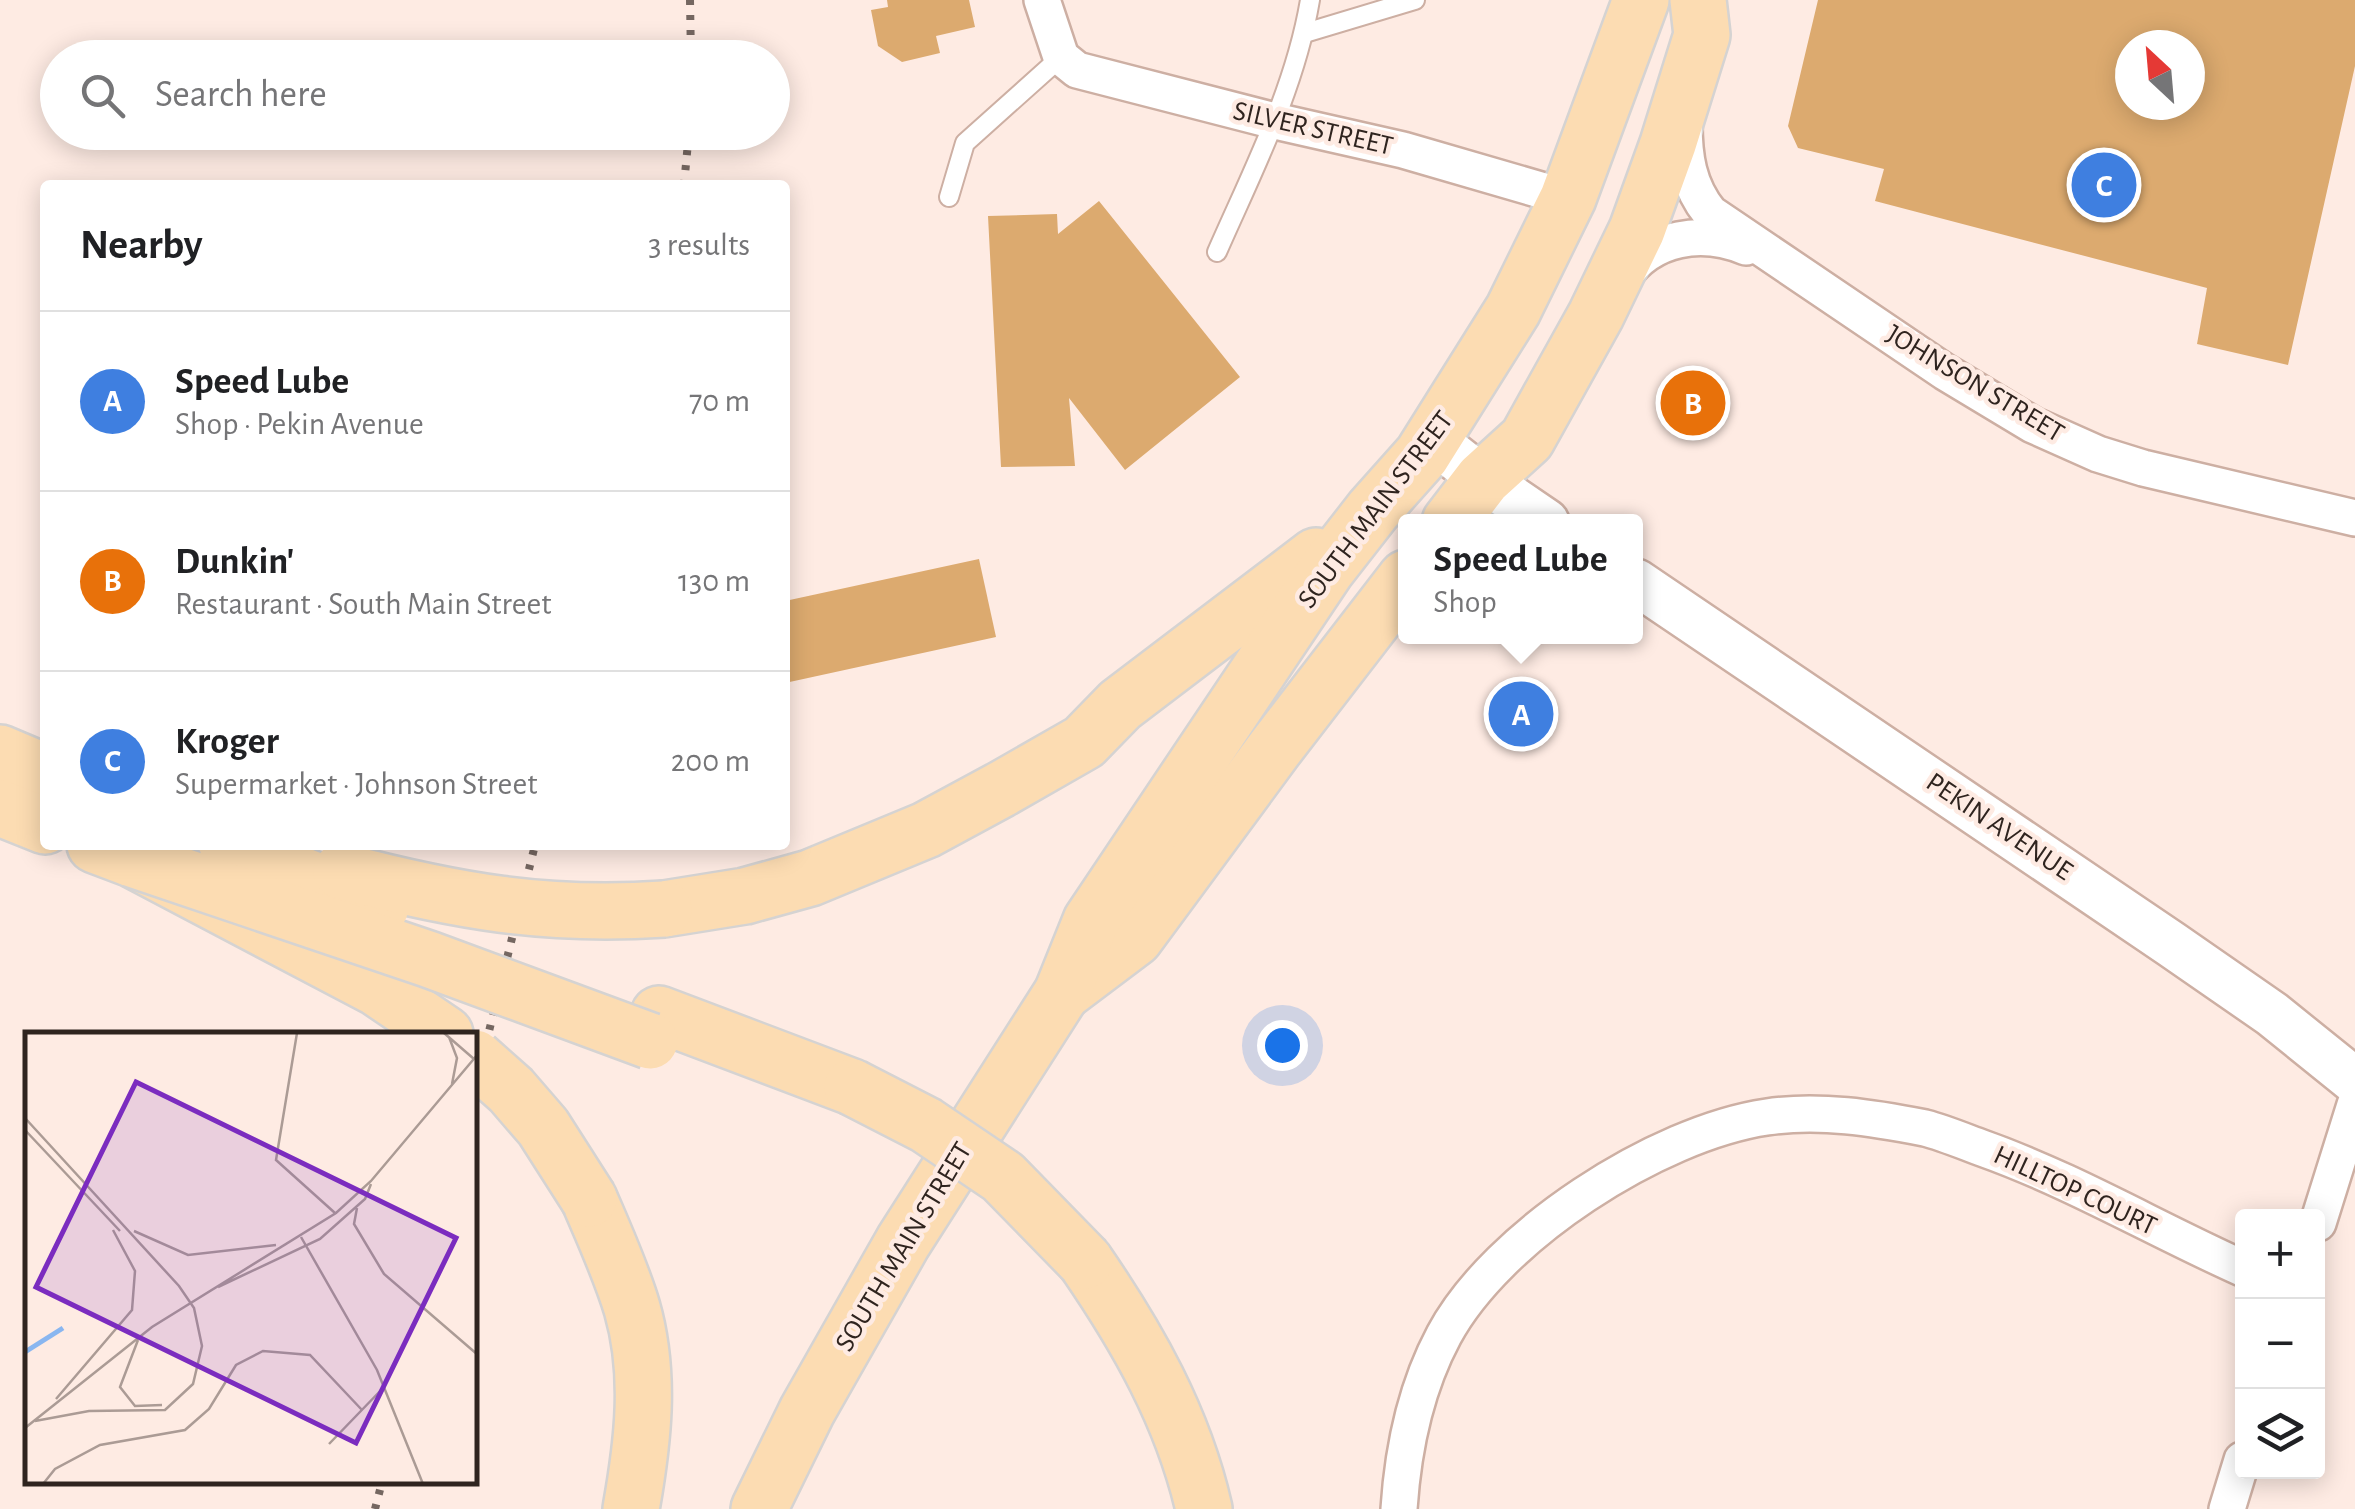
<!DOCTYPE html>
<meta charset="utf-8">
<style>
:root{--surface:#fff;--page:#f6f6f6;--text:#202124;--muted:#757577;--line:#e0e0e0;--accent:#0f766e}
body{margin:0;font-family:"Alegreya Sans",sans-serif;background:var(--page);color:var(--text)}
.controls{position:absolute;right:30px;bottom:30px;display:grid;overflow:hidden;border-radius:10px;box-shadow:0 5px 25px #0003}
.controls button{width:90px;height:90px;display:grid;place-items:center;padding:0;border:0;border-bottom:2px solid var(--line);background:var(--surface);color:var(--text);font:50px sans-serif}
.compass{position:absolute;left:2115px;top:30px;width:90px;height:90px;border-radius:50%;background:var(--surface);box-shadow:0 5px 25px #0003;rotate:334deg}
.you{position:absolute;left:1282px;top:1045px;width:35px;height:35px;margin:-25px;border:8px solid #fff;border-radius:50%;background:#1a73e8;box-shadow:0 0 0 15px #1a73e833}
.badge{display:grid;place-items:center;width:65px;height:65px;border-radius:50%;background:var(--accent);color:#fff;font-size:32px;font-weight:700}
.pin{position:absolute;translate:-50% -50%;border:5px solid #fff;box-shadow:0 2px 10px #0006}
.popup{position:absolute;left:1398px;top:514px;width:245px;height:130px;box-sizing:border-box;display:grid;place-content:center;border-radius:10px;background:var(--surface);filter:drop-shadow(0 2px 8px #0005);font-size:32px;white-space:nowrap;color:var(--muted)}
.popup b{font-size:38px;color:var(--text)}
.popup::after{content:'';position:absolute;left:50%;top:100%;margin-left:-20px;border:20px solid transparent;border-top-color:var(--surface)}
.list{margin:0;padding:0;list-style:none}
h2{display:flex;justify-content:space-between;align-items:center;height:130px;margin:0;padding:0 40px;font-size:42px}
h2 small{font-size:32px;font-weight:400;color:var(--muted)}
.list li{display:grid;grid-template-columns:65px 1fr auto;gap:30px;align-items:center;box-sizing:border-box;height:180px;padding:0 40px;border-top:2px solid var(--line)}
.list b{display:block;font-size:38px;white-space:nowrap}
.list p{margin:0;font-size:32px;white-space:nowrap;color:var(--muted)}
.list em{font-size:32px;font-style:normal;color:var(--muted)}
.icon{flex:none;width:55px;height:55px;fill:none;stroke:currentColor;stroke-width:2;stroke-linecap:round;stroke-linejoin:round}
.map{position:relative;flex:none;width:2355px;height:1509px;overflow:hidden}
.search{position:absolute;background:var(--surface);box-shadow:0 5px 25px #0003;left:40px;top:40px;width:750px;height:110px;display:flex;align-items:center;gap:25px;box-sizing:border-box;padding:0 35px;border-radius:55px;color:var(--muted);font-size:38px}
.panel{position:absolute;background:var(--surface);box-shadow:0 5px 25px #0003;left:40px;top:180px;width:750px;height:670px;border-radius:10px}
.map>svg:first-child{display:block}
.building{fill:#dcaa6f;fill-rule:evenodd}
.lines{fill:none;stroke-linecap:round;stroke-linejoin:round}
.service-casing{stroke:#cdafa3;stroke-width:22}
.minor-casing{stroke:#cdafa3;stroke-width:40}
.tertiary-casing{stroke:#cdafa3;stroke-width:50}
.primary-casing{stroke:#d5d3d2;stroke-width:60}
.service{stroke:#fff;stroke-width:18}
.minor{stroke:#fff;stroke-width:35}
.tertiary{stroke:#fff;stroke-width:45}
.primary{stroke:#fcdcb2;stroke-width:55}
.rail{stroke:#756761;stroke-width:8;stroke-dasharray:5 10;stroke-linecap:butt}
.primary-bridge-casing{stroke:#d5d3d2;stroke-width:60;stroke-linecap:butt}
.primary-bridge{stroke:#fcdcb2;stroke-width:55}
.labels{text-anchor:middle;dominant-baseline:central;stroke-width:9;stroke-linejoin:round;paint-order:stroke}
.street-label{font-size:28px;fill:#2f241f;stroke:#feebe3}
.inset-river{fill:none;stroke:#89b6f0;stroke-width:5}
.inset-road{fill:none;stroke:#ab9b95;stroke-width:2.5}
.view{fill:#7b2cbf;fill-opacity:0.15;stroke:#7b2cbf;stroke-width:5}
.inset-edge{fill:none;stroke:#2f241f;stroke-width:5}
</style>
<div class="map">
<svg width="2355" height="1509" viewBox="0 0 2355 1509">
<rect width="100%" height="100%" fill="#feebe3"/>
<!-- building -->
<g class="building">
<polygon points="887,0 969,0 975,27 936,36 940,53 902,62 878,46 871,10 888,7"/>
<path d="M1818,0H2355V66L2288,365L2197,344L2207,288L1875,201L1884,169L1798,148L1788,126ZM2130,45H2190V105H2130Z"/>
<polygon points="1099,201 1240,377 1125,470 1069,398 1075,466 1001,467 988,216 1057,214 1058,234"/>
<polygon points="979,559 996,637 785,683 785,601"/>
</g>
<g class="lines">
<!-- service casing -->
<g class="service-casing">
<g id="service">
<polyline points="1305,33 1415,0"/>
<polyline points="949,197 965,143 1061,57"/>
<path d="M1217,252C1253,170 1295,89 1310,0"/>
</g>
</g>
<!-- minor casing -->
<g class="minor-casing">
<g id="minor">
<polyline points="1042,0 1061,57 1077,70 1275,121 1403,150 1568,198"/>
<path d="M1684,123C1684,156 1688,186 1710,213L1945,372L2033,425L2098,454L2143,468L2355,518"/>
<path d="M1623,277C1652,236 1702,229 1746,247"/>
<polyline points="2318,1223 2355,1105"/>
<path d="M1399,1509C1403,1448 1415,1389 1444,1335C1497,1236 1657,1133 1767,1117C1819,1109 1874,1118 1925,1128C1944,1133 1963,1141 1982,1148C2072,1180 2155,1229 2242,1268"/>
<polyline points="2227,1509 2242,1460"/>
</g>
</g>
<!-- tertiary casing -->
<g class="tertiary-casing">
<g id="tertiary">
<polyline points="1432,439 1483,479 1546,522"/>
<polyline points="1636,582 2171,944 2272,1014 2355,1081"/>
</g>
</g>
<!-- primary casing -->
<g class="primary-casing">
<g id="primary">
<polyline points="1450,522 1483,479 1527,439 1596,315 1637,230 1668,144 1702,35 1698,0"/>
<polyline points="0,753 45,772"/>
<polyline points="0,808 45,826"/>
<polyline points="95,845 132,859 377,988 445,1034"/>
<polyline points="664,909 745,896 810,878 926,830 1000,790 1084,742 1120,705 1316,556"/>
<polyline points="1062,993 1135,938 1275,748 1406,578"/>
<polyline points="659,1014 852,1087"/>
<path d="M589,1199C604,1234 621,1271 632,1308C651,1374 643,1442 631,1509"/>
<path d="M1085,1261C1138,1338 1183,1417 1204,1509"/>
<polyline points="759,1509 807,1411 903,1242 1062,993 1091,921 1327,569 1373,510 1422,455 1513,310 1568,198 1641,0"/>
</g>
</g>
<!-- service -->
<use href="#service" class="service"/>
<!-- minor -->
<use href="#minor" class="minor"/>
<!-- tertiary -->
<use href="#tertiary" class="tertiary"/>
<!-- primary -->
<use href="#primary" class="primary"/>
<!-- rail -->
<g class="rail">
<polyline points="690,0 691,58"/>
<polyline points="684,185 689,132"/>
<polyline points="475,1088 535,845"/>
<polyline points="375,1509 382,1482"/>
</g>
<!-- primary-bridge casing -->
<g class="primary-bridge-casing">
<g id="primary-bridge">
<polyline points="227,845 381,907"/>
<polyline points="132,859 428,959 650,1041"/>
<path d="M341,871C456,901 545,917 664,909"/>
<polyline points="475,1058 511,1090 543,1127 589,1199"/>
<polyline points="852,1087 926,1125 1003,1177 1085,1261"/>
</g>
</g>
<!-- primary-bridge -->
<use href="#primary-bridge" class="primary-bridge"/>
</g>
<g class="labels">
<!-- street labels -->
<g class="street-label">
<text transform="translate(1313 129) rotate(13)">SILVER STREET</text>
<text transform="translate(1975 384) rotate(31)">JOHNSON STREET</text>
<text transform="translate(1376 510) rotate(-53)">SOUTH MAIN STREET</text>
<text transform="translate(1999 827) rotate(34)">PEKIN AVENUE</text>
<text transform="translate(2075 1191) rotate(25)">HILLTOP COURT</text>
<text transform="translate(904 1247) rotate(-59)">SOUTH MAIN STREET</text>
</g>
</g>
<!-- overview -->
<g transform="translate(25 1032)">
<rect width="452" height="452" fill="#feebe3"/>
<path class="inset-river" d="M0,320L38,296"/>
<path class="inset-road" d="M272,1L251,128L310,181M419,1L449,27M424,5L432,26L427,52M0,86L154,254L169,276L177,314L168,352L140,378L64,379L10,389M0,98L95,199M332,176L329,192L359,242L453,323M109,199L163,223L251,213M276,205L352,338L398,452M193,255L295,207L340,167L346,152M113,308L95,355L110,374L137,373M31,367L107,278L110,239L88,198M0,396L127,295L311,181L346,149L453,22M304,412L360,354M18,452L30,437L75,413L160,398L184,377L211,333L238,319L285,323L337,378"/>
<path class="view" d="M111,50L431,206L331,411L11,255Z"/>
<rect width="452" height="452" class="inset-edge"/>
</g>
</svg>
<div class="controls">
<button>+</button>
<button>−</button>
<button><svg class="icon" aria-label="layers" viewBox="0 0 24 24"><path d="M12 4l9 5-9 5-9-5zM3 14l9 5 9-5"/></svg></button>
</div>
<svg class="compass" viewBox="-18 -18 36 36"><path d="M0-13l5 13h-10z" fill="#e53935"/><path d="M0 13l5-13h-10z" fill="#757577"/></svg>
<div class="you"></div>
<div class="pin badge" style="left:1521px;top:714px;background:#3f7fe0">A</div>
<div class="popup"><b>Speed Lube</b>Shop</div>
<div class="pin badge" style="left:1693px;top:403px;background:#e8710a">B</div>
<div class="pin badge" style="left:2104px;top:185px;background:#3f7fe0">C</div>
<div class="search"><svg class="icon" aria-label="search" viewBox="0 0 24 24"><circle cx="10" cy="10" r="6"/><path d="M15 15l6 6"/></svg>Search here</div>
<section class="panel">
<h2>Nearby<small>3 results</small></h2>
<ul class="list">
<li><span class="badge" style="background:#3f7fe0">A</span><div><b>Speed Lube</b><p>Shop · Pekin Avenue</p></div><em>70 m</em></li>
<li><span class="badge" style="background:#e8710a">B</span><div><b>Dunkin'</b><p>Restaurant · South Main Street</p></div><em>130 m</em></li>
<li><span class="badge" style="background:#3f7fe0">C</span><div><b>Kroger</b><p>Supermarket · Johnson Street</p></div><em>200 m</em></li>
</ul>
</section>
</div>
